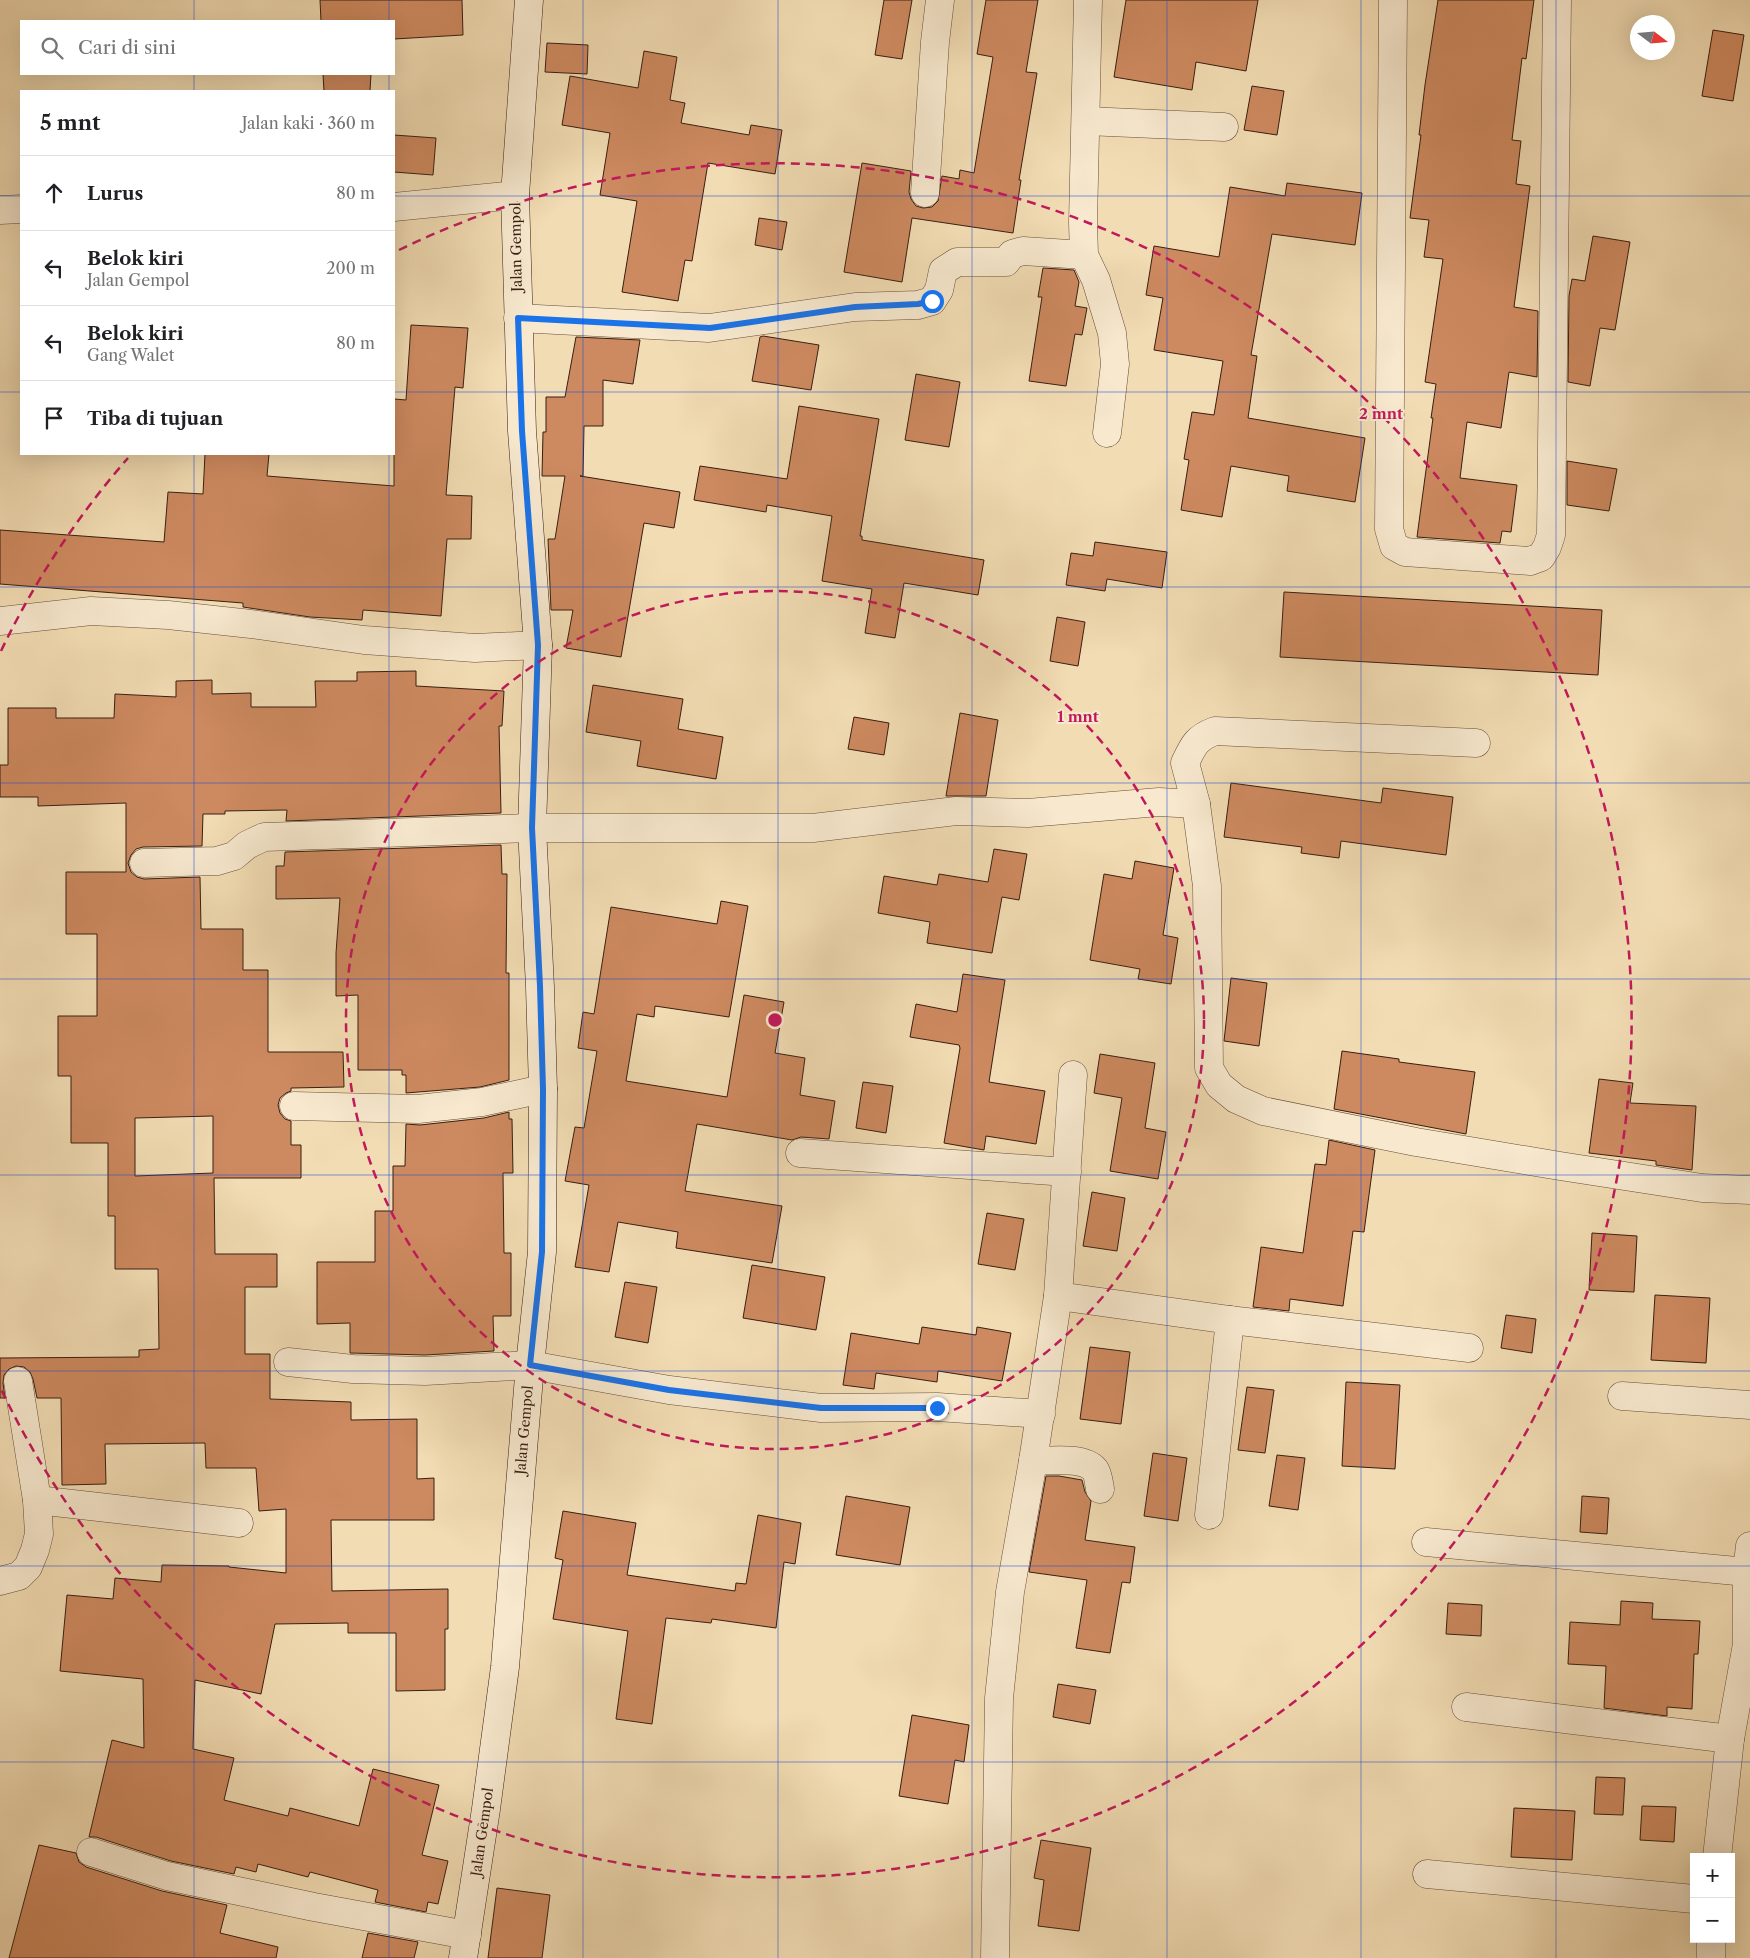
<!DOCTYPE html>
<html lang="id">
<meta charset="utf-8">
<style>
:root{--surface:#fff;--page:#f6f6f6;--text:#202124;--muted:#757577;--line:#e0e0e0}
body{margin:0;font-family:"Libre Caslon Text",serif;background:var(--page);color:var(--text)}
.controls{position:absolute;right:15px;bottom:15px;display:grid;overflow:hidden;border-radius:0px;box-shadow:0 5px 20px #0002}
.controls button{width:45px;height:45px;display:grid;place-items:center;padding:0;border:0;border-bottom:1px solid var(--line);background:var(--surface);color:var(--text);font:25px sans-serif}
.compass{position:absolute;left:1630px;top:15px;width:45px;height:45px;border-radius:50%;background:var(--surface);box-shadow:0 5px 20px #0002;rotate:106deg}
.stop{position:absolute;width:15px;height:15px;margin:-11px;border:4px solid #1a73e8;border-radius:50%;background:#fff}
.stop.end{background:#1a73e8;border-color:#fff;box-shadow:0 1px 5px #0008}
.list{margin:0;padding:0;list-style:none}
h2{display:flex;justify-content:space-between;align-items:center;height:65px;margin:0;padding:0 20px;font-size:21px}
h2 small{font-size:16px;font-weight:400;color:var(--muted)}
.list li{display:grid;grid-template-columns:32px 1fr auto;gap:15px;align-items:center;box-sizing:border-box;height:75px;padding:0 20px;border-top:1px solid var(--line)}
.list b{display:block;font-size:19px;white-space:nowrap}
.list p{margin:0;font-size:16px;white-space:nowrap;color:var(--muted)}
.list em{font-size:16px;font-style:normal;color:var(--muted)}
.icon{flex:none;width:28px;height:28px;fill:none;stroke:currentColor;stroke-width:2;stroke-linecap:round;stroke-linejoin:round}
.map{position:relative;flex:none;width:1750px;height:1958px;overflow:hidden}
.search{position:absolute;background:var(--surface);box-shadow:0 5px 20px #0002;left:20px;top:20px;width:375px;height:55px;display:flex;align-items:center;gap:12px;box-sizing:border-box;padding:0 18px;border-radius:0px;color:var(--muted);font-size:19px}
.panel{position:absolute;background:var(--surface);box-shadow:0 5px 20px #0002;left:20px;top:90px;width:375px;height:365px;border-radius:0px}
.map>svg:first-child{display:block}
.building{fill:#cd895f;stroke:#381e12;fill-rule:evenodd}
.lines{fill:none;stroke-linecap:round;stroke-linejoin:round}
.street-casing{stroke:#664e3a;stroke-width:29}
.secondary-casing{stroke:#381e12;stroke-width:29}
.street{stroke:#f7e8ce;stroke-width:28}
.secondary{stroke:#f7e8ce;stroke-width:28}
.route{stroke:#1a73e8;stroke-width:6}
.grid{fill:none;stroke:#1d4ed8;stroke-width:1;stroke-opacity:0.55}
.ring{fill:none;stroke:#c2185b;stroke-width:2.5;stroke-dasharray:9 6}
.labels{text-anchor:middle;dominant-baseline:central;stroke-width:4;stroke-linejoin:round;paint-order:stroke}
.street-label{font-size:14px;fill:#381e12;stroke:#f7e8ce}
.centre{fill:#c2185b;stroke:#f7e8ce;stroke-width:2.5}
.ring-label{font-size:15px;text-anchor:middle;font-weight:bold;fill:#c2185b;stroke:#f7e8ce;stroke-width:4;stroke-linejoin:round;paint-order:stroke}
</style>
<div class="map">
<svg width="1750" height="1958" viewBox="0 0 1750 1958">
<rect width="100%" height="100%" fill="#f2dcb3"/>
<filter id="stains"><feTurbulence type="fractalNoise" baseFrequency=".004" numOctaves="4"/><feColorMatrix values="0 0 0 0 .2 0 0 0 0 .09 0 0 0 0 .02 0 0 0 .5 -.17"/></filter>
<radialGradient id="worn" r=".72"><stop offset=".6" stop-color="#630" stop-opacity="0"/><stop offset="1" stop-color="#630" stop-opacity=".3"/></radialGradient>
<!-- building -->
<g class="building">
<polygon points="320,0 462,0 463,35 394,39 394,21 321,21"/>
<polygon points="884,0 912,0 902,59 875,55"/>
<polygon points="986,0 1038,0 1026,72 1037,73 1019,180 1021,180 1013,233 912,218 902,282 844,272 862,163 911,171 909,192 911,199 916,206 923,208 932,207 938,201 942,176 959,179 960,170 974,173 993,57 977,54"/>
<polygon points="1126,0 1258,0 1246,71 1196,62 1192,90 1114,77"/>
<polygon points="1438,0 1534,0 1526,59 1522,58 1512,140 1521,141 1516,184 1530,186 1514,307 1538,311 1537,377 1509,372 1501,428 1467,422 1460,478 1517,485 1511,532 1502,531 1500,543 1417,537 1433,418 1431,418 1436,384 1425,382 1443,259 1424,257 1429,220 1410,218 1421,135 1419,135 1425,85"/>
<polygon points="1713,30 1744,35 1733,101 1702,96"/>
<polygon points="547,43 588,45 587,74 545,72"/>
<polygon points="644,51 677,57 670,100 685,103 681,123 749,135 751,125 782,130 775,174 708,163 692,261 685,260 678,301 622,292 637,201 600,195 610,133 562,125 570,76 638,88"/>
<polygon points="323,74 371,74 370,91 324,91"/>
<polygon points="1252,86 1284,91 1277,135 1244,130"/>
<polygon points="394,135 436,138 433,175 394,172"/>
<polygon points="1287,183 1362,193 1355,245 1272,234 1251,355 1257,356 1248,418 1365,438 1355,502 1287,491 1289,476 1231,466 1222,517 1181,510 1189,460 1184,459 1192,412 1214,415 1223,361 1154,350 1163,298 1146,295 1154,246 1219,257 1230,187 1285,196"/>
<polygon points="759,218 787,222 782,250 755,245"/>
<polygon points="1593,236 1630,242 1615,330 1600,328 1590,386 1568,382 1569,296 1572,279 1585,281"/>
<polygon points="1043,268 1074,270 1079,282 1075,306 1087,308 1082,335 1075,334 1066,386 1029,381 1042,297 1038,297"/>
<polygon points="411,325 468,328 463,388 455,387 446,495 472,496 471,539 447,539 441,616 363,610 362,620 310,617 243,607 243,603 0,584 0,530 164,542 168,492 203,494 205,454 269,454 267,476 394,486 394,399 406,400"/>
<polygon points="763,336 819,345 811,390 752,381 760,337"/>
<polygon points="576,337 640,340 633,384 603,380 603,426 584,426 583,476 580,476 680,492 674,528 644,523 621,657 566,648 573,610 551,610 548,539 555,539 565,476 542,476 543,432 546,432 546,397 565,397"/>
<polygon points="916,374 960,382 949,447 905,440"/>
<polygon points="799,406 879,419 860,536 862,536 862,540 984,560 978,595 904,583 895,638 865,633 872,589 822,581 832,516 767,505 766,512 694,500 700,466 787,479"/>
<polygon points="1567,461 1617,469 1609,511 1567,505"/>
<polygon points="1095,542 1167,552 1162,588 1107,579 1105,591 1066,585 1071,553 1093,556"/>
<polygon points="1284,592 1602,610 1598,675 1280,657"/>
<polygon points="1057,617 1085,622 1078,666 1050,661"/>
<path d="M416,671V686L504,691L502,726H499L501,813L286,821L287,810L225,811V814H203L202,846L143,847L136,849L131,855L128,863L131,872L137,877L144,879L200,877L201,929H243V970H268V1052H343L344,1087L291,1088V1091L286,1093L280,1098L278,1105L280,1113L285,1119L291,1121V1145H301V1178H214L215,1254H277V1287H245V1354H270V1399L351,1402V1420L417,1419V1479L434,1478V1520H331L332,1591L448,1589V1629H445V1690L396,1691V1633H348V1623L275,1624L261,1694L195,1680L193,1749L234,1758L224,1800L288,1816L290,1808L359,1826L373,1769L439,1785L422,1855L448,1861L438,1904L428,1902L426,1912L375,1902L378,1890L310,1872L308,1877L258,1864L256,1872L236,1867L234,1874L171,1861L96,1837H89L112,1740L144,1748L143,1679L60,1671L67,1595L113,1599L115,1578L161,1582L162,1565L229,1566V1567L286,1573V1509L259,1511L256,1468H206L205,1443L105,1444L106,1484L62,1485L61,1398H37L33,1379L30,1372L24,1367L16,1366L9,1369L4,1375L3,1383L5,1398H0V1358L139,1357V1350L159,1349L158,1269H115V1216H108V1143H71V1076H58V1016H97V934H66V872H126V803L38,806V797H0V765H8V708H56V718H114L115,694L176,697V681L212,680V694L251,693V707H316L315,681H357V672ZM213,1116V1173L135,1176V1118Z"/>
<polygon points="593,685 683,699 678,729 723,737 716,779 637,766 641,741 586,732"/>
<polygon points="960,713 998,720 986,796 946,796"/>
<polygon points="854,717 889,723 884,755 848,749"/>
<polygon points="1231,783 1381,803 1383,788 1453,797 1446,855 1341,841 1339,858 1301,853 1302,847 1224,837"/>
<polygon points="501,845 502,874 507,874 506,973 509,973 509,1080 480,1087 406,1093 406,1075 402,1075 402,1070 358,1070 358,995 336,996 336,953 340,898 276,899 276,866 284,866 285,852"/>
<polygon points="994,849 1027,854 1019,900 1002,897 992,953 927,943 930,922 878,913 884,876 937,885 939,874 988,882"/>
<polygon points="1135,861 1174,868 1163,935 1178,938 1171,984 1138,979 1140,969 1090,960 1104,874 1132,879"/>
<polygon points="721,901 748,906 729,1017 655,1006 654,1017 637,1014 626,1081 727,1097 744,995 784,1002 775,1053 805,1058 800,1095 835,1101 829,1139 801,1137 792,1140 697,1124 685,1191 782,1206 772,1263 676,1248 678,1232 618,1222 609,1272 575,1267 589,1185 565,1181 575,1127 584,1128 597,1051 578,1048 583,1012 594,1014 611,907 717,924"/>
<polygon points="963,974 1005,980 989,1082 1045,1091 1036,1144 986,1136 984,1150 944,1143 960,1048 959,1045 910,1037 916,1004 957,1012"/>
<polygon points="1231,978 1267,983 1259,1046 1224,1041"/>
<polygon points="1342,1051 1399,1059 1399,1062 1475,1072 1466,1134 1334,1109"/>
<polygon points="1100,1054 1155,1063 1145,1128 1166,1132 1158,1179 1110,1171 1122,1098 1094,1093"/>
<polygon points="1599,1079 1633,1083 1630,1103 1696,1106 1692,1170 1656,1165 1656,1161 1589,1153"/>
<polygon points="863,1082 893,1086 886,1133 856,1128"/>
<polygon points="509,1112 509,1119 512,1119 513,1173 503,1173 504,1253 511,1253 511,1316 493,1316 494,1351 425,1355 350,1353 350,1323 317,1324 317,1262 375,1262 375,1211 393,1211 393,1166 405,1166 406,1124 420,1125 484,1118"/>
<polygon points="1329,1140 1375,1150 1364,1232 1353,1231 1343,1306 1290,1299 1289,1311 1253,1307 1261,1247 1303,1253 1315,1164 1326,1165"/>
<polygon points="1092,1192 1125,1198 1117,1251 1083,1246"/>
<polygon points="987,1213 1024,1219 1015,1270 978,1264"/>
<polygon points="1592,1233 1637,1236 1634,1292 1589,1290"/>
<polygon points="752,1265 825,1277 816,1330 743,1318"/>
<polygon points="625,1282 657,1287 648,1343 615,1337"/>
<polygon points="1655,1295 1710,1298 1706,1363 1651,1360"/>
<polygon points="1506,1315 1536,1319 1532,1353 1501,1348"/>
<polygon points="922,1327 976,1335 977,1327 1011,1333 1002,1381 938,1371 937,1382 876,1373 874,1389 843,1385 851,1333 919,1344"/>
<polygon points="1090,1347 1130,1352 1121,1424 1080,1419"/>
<polygon points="1346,1382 1400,1385 1395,1469 1342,1466"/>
<polygon points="1247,1387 1274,1390 1265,1453 1238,1450"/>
<polygon points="1153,1453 1187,1458 1178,1521 1144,1516"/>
<polygon points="1277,1455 1305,1458 1298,1510 1269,1506"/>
<polygon points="1046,1476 1059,1476 1082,1480 1085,1492 1091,1501 1085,1540 1135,1547 1130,1583 1122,1582 1110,1653 1076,1648 1087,1580 1029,1572"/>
<polygon points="846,1496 910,1507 900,1565 836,1555"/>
<polygon points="1582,1496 1609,1498 1607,1534 1580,1532"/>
<polygon points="563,1511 636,1523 627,1575 735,1591 736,1583 746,1584 758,1515 801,1523 795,1564 784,1562 776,1628 712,1619 711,1623 666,1618 652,1724 616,1719 628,1631 553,1619 563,1560 555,1558"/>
<polygon points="1621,1601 1653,1603 1652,1619 1700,1621 1698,1654 1694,1654 1692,1709 1667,1707 1667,1716 1604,1708 1606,1666 1568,1664 1570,1622 1620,1625"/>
<polygon points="1448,1603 1482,1605 1481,1636 1446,1634"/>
<polygon points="1058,1684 1096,1690 1090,1724 1053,1717"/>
<polygon points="912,1715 969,1725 964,1762 955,1760 948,1804 899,1796"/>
<polygon points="1596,1777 1625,1778 1623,1815 1594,1814"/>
<polygon points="1642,1806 1676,1807 1674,1842 1640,1840"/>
<polygon points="1514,1808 1575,1811 1572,1860 1511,1857"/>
<polygon points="1041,1840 1091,1848 1079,1931 1038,1926 1044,1880 1034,1878"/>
<polygon points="39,1845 76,1853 79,1862 86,1867 162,1891 227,1905 220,1933 278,1947 276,1958 9,1958"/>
<polygon points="497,1888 550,1895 542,1958 488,1958"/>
<polygon points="368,1933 418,1942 414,1958 362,1958"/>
</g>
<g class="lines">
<!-- street casing -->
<g class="street-casing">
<g id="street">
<polyline points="1088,0 1083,223 1084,255 1096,280 1112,333 1115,364 1107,433"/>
<polyline points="1393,0 1389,529 1394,546 1405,552 1530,561 1541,557 1547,547 1551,535 1557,0"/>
<polyline points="1086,121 1224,127"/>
<polyline points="925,193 935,42 940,0"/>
<polyline points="394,207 515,195"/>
<polyline points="0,210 21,209"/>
<polyline points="518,318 709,328 855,307 918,305 932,301 939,290 943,271 957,262 1006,262 1012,254 1023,251 1084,255"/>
<polyline points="0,621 91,611 168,615 251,624 364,640 475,648 538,645"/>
<path d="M1476,743L1215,731C1196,738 1193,746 1185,763L1196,804L1207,886L1209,1068L1219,1085L1236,1099L1263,1111L1416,1142L1560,1166L1702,1188L1750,1190"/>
<polyline points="144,863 217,861 234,856 247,845 264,837 532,828 813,828 956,811 1028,813 1159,802 1196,804"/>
<polyline points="294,1106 418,1109 482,1102 543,1089"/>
<polyline points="800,1153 1067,1172"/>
<polyline points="1058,1296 1230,1320 1469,1348"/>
<polyline points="288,1362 353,1369 425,1371 530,1365 669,1390 821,1408 937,1407 1041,1414"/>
<polyline points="1622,1396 1750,1405"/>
<path d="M1033,1461C1049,1461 1084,1456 1095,1470C1098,1474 1099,1483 1100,1489"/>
<polyline points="37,1500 239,1523"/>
<polyline points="1209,1515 1230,1320"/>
<polyline points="1426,1542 1747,1572"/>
<polyline points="0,1581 19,1576 28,1567 35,1550 39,1534 37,1500 18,1381"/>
<polyline points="1466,1707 1730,1739"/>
<polyline points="91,1852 167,1876 314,1907 467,1935"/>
<polyline points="1717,1857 1730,1739 1747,1644 1747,1572 1750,1546"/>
<polyline points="1427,1874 1694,1899"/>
<polyline points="995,1958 999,1698 1010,1592 1033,1461 1058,1296 1073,1075"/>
<polyline points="1711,1958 1711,1939"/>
</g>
</g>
<!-- secondary casing -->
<g class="secondary-casing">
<polyline id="secondary" points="463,1958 486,1809 505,1667 530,1365 542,1252 543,1089 540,987 532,828 538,645 522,431 515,195 529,0"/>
</g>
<!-- street -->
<use href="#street" class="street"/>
<!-- secondary -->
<use href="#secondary" class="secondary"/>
</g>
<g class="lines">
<!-- route -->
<polyline class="route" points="932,301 918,304 855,307 710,328 518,318 522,431 538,645 532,828 540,986 543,1089 542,1252 530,1365 669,1390 821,1408 937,1408"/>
</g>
<!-- grid -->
<path class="grid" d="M194,0V21M389,0V21M583,0V1958M778,0V1958M972,0V1958M1167,0V1958M1361,0V1958M1556,0V1958M194,74V91M389,74V91M0,196H21M394,196H1750M0,392H21M394,392H1750M194,454V1958M389,454V1958M0,587H1750M0,783H1750M0,979H1750M0,1175H1750M0,1371H1750M0,1566H1750M0,1762H1750"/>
<!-- distance rings -->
<g class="ring">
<circle cx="775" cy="1020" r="429"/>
<path d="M1 651A857 857 0 0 1 128 458M399 250A857 857 0 1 1 1 1389"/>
</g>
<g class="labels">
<!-- street labels -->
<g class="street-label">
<text transform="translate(516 247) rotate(-91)">Jalan Gempol</text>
<text transform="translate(524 1430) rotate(-85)">Jalan Gempol</text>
<text transform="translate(482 1832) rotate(-82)">Jalan Gempol</text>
</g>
</g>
<circle cx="775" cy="1020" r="8" class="centre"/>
<g class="ring-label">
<text x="1381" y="419">2 mnt</text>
<text x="1078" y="722">1 mnt</text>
</g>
<rect width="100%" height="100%" filter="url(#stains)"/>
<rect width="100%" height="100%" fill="url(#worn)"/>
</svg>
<div class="controls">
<button>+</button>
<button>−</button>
</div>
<svg class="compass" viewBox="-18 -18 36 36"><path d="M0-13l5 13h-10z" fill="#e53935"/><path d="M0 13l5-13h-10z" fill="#757577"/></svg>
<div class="stop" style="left:932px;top:301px"></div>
<div class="stop end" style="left:937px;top:1408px"></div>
<div class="search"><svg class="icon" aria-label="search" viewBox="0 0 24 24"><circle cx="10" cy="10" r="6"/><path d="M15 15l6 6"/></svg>Cari di sini</div>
<section class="panel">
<h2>5 mnt<small>Jalan kaki · 360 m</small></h2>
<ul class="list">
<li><svg class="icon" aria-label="ahead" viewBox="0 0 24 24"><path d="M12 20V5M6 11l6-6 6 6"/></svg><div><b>Lurus</b></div><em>80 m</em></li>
<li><svg class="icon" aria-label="left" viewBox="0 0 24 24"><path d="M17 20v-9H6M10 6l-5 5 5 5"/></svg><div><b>Belok kiri</b><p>Jalan Gempol</p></div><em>200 m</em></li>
<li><svg class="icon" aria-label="left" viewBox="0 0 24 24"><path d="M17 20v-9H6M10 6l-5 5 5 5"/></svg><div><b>Belok kiri</b><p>Gang Walet</p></div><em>80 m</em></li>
<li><svg class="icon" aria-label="arrive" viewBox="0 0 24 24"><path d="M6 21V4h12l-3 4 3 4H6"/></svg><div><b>Tiba di tujuan</b></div></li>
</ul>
</section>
</div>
